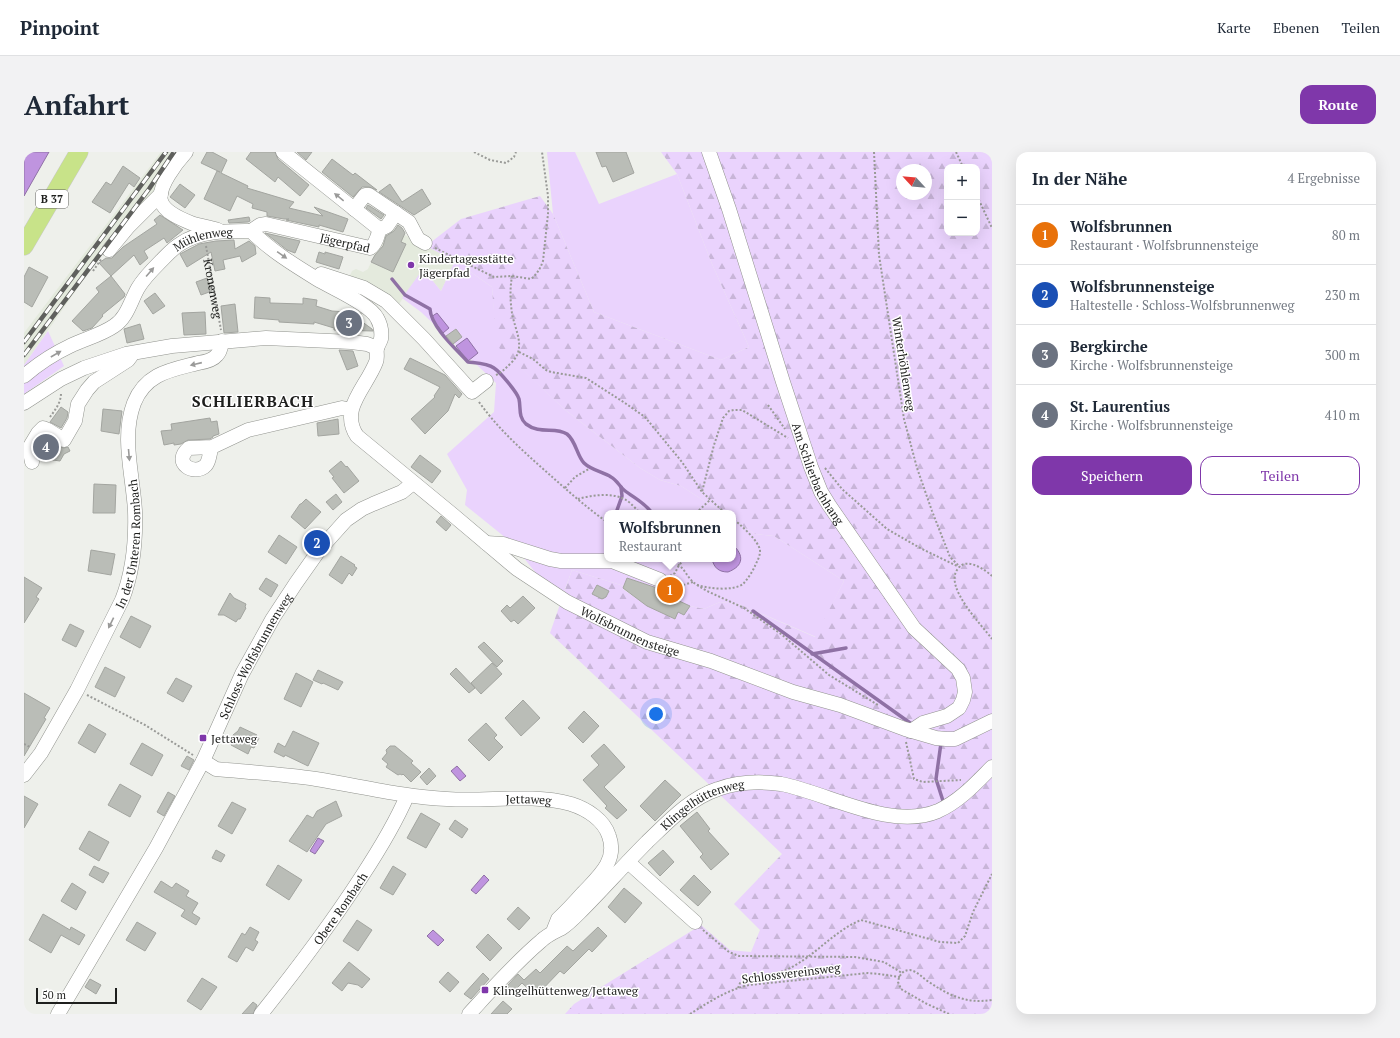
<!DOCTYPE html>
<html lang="de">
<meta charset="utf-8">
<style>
:root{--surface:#fff;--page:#f2f2f3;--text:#1f2937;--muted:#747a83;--line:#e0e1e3;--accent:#7f37aa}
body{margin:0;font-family:"PT Serif",serif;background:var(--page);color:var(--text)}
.controls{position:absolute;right:12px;top:12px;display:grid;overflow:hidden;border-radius:8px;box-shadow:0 4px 16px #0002}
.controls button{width:36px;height:36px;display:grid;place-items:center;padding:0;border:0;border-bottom:1px solid var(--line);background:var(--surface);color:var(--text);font:20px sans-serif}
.compass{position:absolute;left:872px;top:12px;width:36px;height:36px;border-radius:50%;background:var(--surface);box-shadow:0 4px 16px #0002;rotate:296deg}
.scale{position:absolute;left:12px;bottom:10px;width:81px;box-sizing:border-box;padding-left:4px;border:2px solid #1e1f1d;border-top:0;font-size:11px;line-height:14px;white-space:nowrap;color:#1e1f1d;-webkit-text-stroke:3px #fff;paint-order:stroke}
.you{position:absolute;left:632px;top:562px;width:14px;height:14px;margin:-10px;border:3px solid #fff;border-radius:50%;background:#1a73e8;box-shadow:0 0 0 6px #1a73e833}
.badge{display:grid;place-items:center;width:26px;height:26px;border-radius:50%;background:var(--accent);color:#fff;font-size:13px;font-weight:700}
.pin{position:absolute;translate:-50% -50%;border:2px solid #fff;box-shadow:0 1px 4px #0006}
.popup{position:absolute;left:580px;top:358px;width:132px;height:52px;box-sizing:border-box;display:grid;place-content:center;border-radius:8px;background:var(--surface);filter:drop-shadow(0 1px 3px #0005);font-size:13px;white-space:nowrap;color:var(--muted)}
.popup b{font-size:15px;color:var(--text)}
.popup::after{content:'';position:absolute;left:50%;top:100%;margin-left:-8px;border:8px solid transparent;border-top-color:var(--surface)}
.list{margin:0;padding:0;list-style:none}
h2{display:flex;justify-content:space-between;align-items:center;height:52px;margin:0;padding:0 16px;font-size:17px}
h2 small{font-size:13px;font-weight:400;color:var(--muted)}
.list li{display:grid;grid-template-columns:26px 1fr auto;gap:12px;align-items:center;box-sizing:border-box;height:60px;padding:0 16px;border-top:1px solid var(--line)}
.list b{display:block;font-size:15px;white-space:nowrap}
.list p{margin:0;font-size:13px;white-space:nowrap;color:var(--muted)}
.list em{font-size:13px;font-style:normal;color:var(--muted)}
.actions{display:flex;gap:8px;padding:12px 16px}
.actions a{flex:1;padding:9px 0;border:1px solid var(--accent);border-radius:12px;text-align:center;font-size:14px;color:var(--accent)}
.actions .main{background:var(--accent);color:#fff}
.map{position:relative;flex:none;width:968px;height:862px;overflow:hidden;border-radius:12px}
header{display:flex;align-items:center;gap:24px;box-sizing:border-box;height:56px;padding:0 20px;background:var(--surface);border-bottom:1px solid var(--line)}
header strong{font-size:19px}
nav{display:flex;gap:22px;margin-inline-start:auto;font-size:14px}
.intro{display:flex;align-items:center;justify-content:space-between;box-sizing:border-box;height:96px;padding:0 24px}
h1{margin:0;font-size:28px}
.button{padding:10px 18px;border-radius:12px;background:var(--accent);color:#fff;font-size:14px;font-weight:700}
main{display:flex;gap:24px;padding:0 24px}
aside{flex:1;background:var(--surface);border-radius:12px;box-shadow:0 4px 16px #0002}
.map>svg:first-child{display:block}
.built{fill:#e4eadd}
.green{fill:#ead3fd}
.forest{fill:url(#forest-firs);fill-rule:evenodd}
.water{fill:#bf94df;stroke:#8f71a5}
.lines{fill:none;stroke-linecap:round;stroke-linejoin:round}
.stream{stroke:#8f71a5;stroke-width:3.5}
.building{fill:#babdb7;stroke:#a3a5a0}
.minor-casing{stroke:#91938e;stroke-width:15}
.major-casing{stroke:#c9c9c9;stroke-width:19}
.path{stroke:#999a97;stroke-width:2;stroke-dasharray:2 2;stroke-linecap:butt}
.minor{stroke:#fff;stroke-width:14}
.major{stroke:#c8e389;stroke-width:18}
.rail-casing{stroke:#5f605d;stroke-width:4.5}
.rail{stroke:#fff;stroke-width:3;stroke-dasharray:9;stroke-linecap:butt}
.oneway{fill:#9a9a99}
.poi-dot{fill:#7f37aa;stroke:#fff;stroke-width:1.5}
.labels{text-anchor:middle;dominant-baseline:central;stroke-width:3;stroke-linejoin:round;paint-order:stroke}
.shield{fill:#fff;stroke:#626261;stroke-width:1}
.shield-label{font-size:11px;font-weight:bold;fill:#1e1f1d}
.street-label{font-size:12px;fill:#1e1f1d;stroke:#fff}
.poi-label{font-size:12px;fill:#1e1f1d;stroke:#fff;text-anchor:start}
.district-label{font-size:16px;font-weight:bold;letter-spacing:1px;fill:#1e1f1d;stroke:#fff}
</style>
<header>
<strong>Pinpoint</strong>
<nav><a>Karte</a><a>Ebenen</a><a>Teilen</a></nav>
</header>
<div class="intro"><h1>Anfahrt</h1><a class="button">Route</a></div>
<main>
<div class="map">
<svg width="968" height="862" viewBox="0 0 968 862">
<defs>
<pattern id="forest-firs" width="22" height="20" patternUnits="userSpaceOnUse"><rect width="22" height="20" fill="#ead3fd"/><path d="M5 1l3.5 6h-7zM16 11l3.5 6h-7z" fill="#c8b5d8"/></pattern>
</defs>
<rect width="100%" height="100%" fill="#eef0eb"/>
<!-- built -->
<g class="built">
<polygon points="137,0 159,0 132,37 75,105 0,213 0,181"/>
<polygon points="369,77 431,109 417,139 399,117 373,155 324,128 328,119 332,117 339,120 344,117 360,82 365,84"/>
</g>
<!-- green -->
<g class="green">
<polygon points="523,0 551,0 575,52 653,22 688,112 725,195 697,208 570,160 529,62"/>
<polygon points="431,109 468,135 473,193 540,257 616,316 636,328 657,334 699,361 583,361 583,407 709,407 709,368 731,382 750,384 820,429 792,485 715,452 696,450 680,457 666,454 651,467 623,454 599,436 600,434 548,418 536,451 487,390 441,353 443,338 423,302 470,260 472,231 397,160 378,146 399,117 417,139"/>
<polygon points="24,179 40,214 0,242 0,213"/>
</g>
<!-- forest -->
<path class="forest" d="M637,0H968V862H541L550,852L677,773L706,798L727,800L736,778L710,752L758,702L526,481L548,418L600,434L599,437L623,454L651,467L654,460L660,462L666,454L680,457L696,450L715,452L791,485L820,429L750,384L731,382L709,368V361H699L657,334L636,328L616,316L540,257L472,193L468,135L431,109L402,94L437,67L516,44L529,62L570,160L697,208L725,195L688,112L653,22ZM923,15H953V81H923ZM878,18H902V42H878Z"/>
<!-- water -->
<g class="water">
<polygon points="0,0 25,0 0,44"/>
<polygon points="413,161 425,176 419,181 407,165"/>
<polygon points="443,186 454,201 444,209 432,194"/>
<path d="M709,393C720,403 720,414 704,420C695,420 690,416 688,407H709Z"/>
<polygon points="433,614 442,624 436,629 427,619"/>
<polygon points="294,686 300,689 291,702 286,699"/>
<polygon points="460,723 465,728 452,742 447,738"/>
<polygon points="409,778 420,788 414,794 403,784"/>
</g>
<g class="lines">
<!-- stream -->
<g class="stream">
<path d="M368,127L381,143L406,157C407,175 432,197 444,210C452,211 463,211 470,216C476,220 493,240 495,247C497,256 494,265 502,272C516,283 531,274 543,282C552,289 553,304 560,311C567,318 579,320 587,325C593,328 595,334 600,338C610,346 620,350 628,361"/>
<polyline points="592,361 598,344 597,335"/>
<polyline points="729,459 889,573"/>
<polyline points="788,502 822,496"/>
<polyline points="917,591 912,627 920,652"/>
</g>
</g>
<!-- building -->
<g class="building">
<polygon points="183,0 188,0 203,8 197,21 224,34 223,36 270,50 265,56 299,64 290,55 324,67 319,80 295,73 295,75 262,68 265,67 260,67 243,64 243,60 228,56 229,52 213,44 206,59 180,47 193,19 196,20 177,11"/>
<polygon points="227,0 251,0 254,7 285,33 276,44 254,25 251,30 222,7"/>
<polygon points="273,0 288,0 282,8"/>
<polygon points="572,0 602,0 610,21 589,30 582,14 578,15"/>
<polygon points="308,7 329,23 331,21 353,38 345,35 338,35 329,45 298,20"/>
<polygon points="99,14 116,26 110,35 105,31 86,61 68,50 82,30 87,33"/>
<polygon points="156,32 171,43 161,56 146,45"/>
<polygon points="366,32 378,50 398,37 407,52 390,63 355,40"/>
<polygon points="344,53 360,63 357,67 342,56"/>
<polygon points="136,63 159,78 143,91 140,86 120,99 124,106 116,113 110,103 87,124 75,111 82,106 88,106 99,95 133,72 130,68"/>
<polygon points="225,65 226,69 224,70 205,71 204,68"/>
<polygon points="374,73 378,76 381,81 377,90 382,92 369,120 347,110 351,103 359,94 362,84 370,79"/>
<polygon points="241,81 276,89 271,101 263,98"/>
<polygon points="210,88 211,97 225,89 231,94 232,102 218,110 216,104 199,108 201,117 191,119 187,100 163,115 156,102 175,92 192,89"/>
<polygon points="295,100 301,102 301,100 319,105 315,117 292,110"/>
<polygon points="5,115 24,125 8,155 0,150 0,125"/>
<polygon points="87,124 101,142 100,145 78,163 79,164 68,176 59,179 48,169 75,140 72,136"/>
<polygon points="183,126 188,139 177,143 172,130"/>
<polygon points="131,141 141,154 129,162 120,149"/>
<polygon points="231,145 246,146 246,151 279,152 279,146 293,148 292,154 308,159 337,161 337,169 348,177 349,179 310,178 310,176 290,170 290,172 255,170 255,168 230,166"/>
<polygon points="211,152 214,180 200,181 197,154"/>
<polygon points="181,160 182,182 160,183 158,161"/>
<polygon points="116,172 120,187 103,191 100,177"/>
<polygon points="432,177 438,185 429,192 422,184"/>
<polygon points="315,198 329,199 334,214 323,218"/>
<polygon points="386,206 421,223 438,242 435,246 431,242 424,259 401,282 387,267 411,245 410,244 416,235 380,217"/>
<polygon points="37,255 44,260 43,266 37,276 26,270"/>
<polygon points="79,257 98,259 95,282 77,279"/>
<polygon points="186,266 187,270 193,269 195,282 189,284 189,285 186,287 164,288 157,292 150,293 150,291 140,293 137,279 148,278 147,272"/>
<polygon points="314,267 315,282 294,284 293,271"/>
<polygon points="21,286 36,295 40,296 44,295 46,299 40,302 36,309 29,308 14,299"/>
<polygon points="396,303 417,319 408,331 387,315"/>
<polygon points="317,309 322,315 323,314 335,329 320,341 308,326 310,325 305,319"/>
<polygon points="70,332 92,333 91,361 69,361"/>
<polygon points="312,342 318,350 309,358 302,350"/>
<polygon points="282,347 297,360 281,377 267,365 276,352 277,352"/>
<polygon points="417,364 427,373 422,379 412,370"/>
<polygon points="255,383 273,395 262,412 244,400"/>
<polygon points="67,398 91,402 87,423 64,419"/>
<polygon points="317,404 331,413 330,414 333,416 328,424 325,421 318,432 305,423"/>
<polygon points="0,425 18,436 12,445 15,447 0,471"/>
<polygon points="242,426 254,433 247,445 235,437"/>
<polygon points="603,426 633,436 638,436 643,432 657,438 653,448 666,454 660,463 654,460 651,467 623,454 599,436"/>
<polygon points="573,433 585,439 582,445 578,447 568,442"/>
<polygon points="206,441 210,446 222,452 221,455 222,456 216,467 214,467 212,470 200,463 194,463"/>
<polygon points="499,444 511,456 494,472 490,468 487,470 477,459 483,453 486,456"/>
<polygon points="107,464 127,474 116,496 96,485"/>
<polygon points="46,472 60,479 52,495 38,488"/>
<polygon points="460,490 479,509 473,515 454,495"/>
<polygon points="468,511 478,522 457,542 447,531"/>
<polygon points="81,515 101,525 91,545 71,535"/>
<polygon points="432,516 451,536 445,541 426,522"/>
<polygon points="294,518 319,530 314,538 299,531 298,532 289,528"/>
<polygon points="272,521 289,530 277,555 260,547"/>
<polygon points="152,526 168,534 159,550 143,541"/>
<polygon points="0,541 26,556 20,566 22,567 0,604"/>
<polygon points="499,548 516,566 497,584 481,566"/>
<polygon points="560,559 575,574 559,591 544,576"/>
<polygon points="462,571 473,583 470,586 479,595 465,609 444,588"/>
<polygon points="65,572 82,582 71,601 54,591"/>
<polygon points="216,575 233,583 233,584 235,586 230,596 227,595 224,602 207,593 210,589 209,583 214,579"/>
<polygon points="269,579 295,591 284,614 261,603 260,605 250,600 254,591 261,595"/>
<polygon points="118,591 139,603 128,624 106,612"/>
<polygon points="580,592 601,615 580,635 603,658 593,667 581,656 583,654 559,628 575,613 567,604"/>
<polygon points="366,594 371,594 389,609 387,611 397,620 387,630 379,622 378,623 376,622 374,623 362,615 364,612 358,607 363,601 362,598"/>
<polygon points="163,604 170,608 165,618 157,614"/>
<polygon points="405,616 412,624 403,633 396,625"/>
<polygon points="641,628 657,643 631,669 616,654"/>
<polygon points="96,632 117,644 106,665 84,653"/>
<polygon points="144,640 151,644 140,664 133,660"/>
<polygon points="0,644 14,652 0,676"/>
<polygon points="312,649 318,664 302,672 283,700 265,689 283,663 289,666 293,659"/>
<polygon points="208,650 222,657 208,682 194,674"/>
<polygon points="673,660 686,677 684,679 705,702 687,718 676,705 679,702 656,674"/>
<polygon points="397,661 416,672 402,696 383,686"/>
<polygon points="431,668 444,677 438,686 425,677"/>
<polygon points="65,679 85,690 75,709 55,697"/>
<polygon points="192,698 201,703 197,710 188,706"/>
<polygon points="639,698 650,710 636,724 624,711"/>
<polygon points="254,713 278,728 265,748 242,733"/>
<polygon points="70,714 85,721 79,731 65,723"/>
<polygon points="369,714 382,722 369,743 356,736"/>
<polygon points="670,723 687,740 674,754 656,738"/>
<polygon points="137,729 148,736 152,731 165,739 162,744 174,751 168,761 176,766 172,773 157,764 161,758 130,740"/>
<polygon points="48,731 62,740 52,758 37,749"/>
<polygon points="600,736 618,751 601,771 584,755"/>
<polygon points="494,755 506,766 495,778 483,767"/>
<polygon points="19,762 46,778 47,775 61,783 55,793 37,783 27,801 5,788"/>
<polygon points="333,768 348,778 334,799 319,789"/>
<polygon points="113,770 132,781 121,799 102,788"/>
<polygon points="226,775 235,780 231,788 234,790 229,799 222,795 213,810 204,805 218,781 221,783"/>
<polygon points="574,775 583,784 568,800 565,797 540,822 536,819 512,844 498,831 489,840 483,834 494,822 500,828 512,817 516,821 543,794 549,799"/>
<polygon points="464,782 478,796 466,809 452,795"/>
<polygon points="325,810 346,827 338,836 334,833 324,831 318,839 308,831"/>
<polygon points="424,820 435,830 426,840 415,830"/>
<polygon points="459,821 465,827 447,847 440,842"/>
<polygon points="178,826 193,835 177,858 163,849"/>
<polygon points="66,827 77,833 72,842 61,835"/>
<polygon points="479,849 488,857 483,862 467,862"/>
<polygon points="229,850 233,853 229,862 218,862"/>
</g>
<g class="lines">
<!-- minor casing -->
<g class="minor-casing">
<g id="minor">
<path d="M162,0C153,10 133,35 137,49C140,60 157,67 167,71C175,74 185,75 194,78"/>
<path id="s2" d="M685,0L705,57L759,230L787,315L797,340L805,353L890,476L934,517L939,526L941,540L939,548L935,556L923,564L899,571L887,579"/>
<polyline points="330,57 341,43 345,43 385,70 394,87 401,91"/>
<polyline points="355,78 363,74 372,61"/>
<path id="s3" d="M227,79L236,73L242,72L346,96C351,93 356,81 354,76L259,0"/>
<polyline points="85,98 104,75 137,42"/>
<polyline points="297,122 340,136 362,149 400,187 448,240 462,229"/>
<path id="s4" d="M0,224C14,212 29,202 46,194C60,187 77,183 90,174C103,166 107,148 114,136C120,126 128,118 136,110C142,104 149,96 156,92C177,78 204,79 227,79C246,98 270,113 293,127C308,136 346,152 353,166C357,173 358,180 357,187C356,190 354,193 353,196C352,201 354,205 352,210C342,236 315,257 333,284L429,363L493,417L543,450L623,490L687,509L769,540L816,553L881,577L912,586L922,587H931L968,569"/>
<polyline points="0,251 37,227 60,216 102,202 148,194 242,186 327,190 343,192 353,196"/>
<path d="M188,295C185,301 186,308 182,313C171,325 147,311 165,296L188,295L224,278L318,256L327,258"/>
<polyline points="8,310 5,296 14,281 19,276 24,278 40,288 51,269 54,252 63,238 70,230 104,208 107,204"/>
<polyline points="462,391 479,392 526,407 537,409 588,409 636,428"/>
<path id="s5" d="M179,609L192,617C225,620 259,622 292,627C336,634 379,645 423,647C464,650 507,641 547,652C563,657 580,668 585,684C594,709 574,725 559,741C551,750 543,759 534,767L530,777"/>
<path id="s6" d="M0,623L17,601L53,538L98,448C109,420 112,389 111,359C109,323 97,285 110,251C122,221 147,218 174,211C181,210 189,208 193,203C197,199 197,194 198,189"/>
<polyline points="604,710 671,770"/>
<path id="s7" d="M34,862L132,696L179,609L218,522L249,466L272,431L296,397L322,368L338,357L349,352L378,340L389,331"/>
<path id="s8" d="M237,862C273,817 307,772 338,724C355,698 371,672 383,644"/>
<path id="s9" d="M445,862C468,837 491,811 517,789C523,783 530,780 538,776C544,772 550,766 555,761C578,738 600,713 623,690C644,670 666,646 694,637C714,630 736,629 757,632C804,641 867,679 914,659C936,649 952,631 968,615"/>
</g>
</g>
<!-- major casing -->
<g class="major-casing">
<polyline id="major" points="0,94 55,0"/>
</g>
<!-- path -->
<g class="path">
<polyline points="450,0 466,8 482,11 490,5 492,0"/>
<polyline points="850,0 855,103 880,267 893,316 908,359 926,405 936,415"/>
<polyline points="932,0 939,15"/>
<polyline points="953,44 968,76"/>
<path id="s1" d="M182,94L197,178"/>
<path d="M411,96L470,125L488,124L507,127C513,122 516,117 519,109L524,62V44L518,0"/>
<polyline points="69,119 78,106"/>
<polyline points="495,200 509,207 522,218 527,220 562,226 601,251 621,265 658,310 678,340"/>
<path d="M472,223C478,220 482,216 487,211C503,196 491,179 488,161C486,148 486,136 488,124"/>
<path d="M455,250C475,278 500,300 526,323C544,339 563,356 583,370"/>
<polyline points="744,253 761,277"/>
<path d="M26,265C31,258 37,251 37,241"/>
<polyline points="801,316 818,337 863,377 898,397 933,414"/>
<polyline points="541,336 551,325 565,317"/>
<path d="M554,347C568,343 589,340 602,348C607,351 612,357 616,361"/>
<polyline points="672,361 686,348"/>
<polyline points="701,361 678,340 690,293 699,266 705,259 710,258 718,258 764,286"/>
<path d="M648,407C651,410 654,412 657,415C663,421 666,430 674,433C685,437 710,439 719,432C724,427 728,420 731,414C733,409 736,405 736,399C736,390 716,372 709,367"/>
<polyline points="672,407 673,407"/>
<polyline points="646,424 651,421 655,413 661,407"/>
<path d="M968,424C961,418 950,410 940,412C937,413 935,415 933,418C921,436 957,472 968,487"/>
<polyline points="648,431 656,434 669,430"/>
<polyline points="673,433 683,439 720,456 757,482 805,523 854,553"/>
<polyline points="63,543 121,573 169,603"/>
<polyline points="882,590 890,627 899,630 937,628"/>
<polyline points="0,592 6,595"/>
<polyline points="679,778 705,800 715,804 831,805 860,810 878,821"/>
<path d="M714,836L716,831C731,822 750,825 766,816C792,803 810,779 837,768L916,790L934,791L941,784L949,760L968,722"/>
<path d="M666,862C685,850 703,838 725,833L844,821L855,822L876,825"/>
<path d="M925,862L901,851L877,837L874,830C875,823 879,818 886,818C892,819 897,824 902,828C924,843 941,852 968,848"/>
</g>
<!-- minor -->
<use href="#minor" class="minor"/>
<!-- major -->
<use href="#major" class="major"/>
<!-- rail casing -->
<g class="rail-casing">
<g id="rail">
<polyline points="0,190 142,0"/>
<polyline points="0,203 125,37 150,0"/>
</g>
</g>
<!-- rail -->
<use href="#rail" class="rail"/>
</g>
<!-- one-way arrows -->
<defs><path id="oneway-solid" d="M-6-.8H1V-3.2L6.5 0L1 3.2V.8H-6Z"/></defs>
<g class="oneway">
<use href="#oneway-solid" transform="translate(315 45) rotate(-141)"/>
<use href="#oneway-solid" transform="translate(258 103) rotate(35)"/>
<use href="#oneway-solid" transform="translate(126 120) rotate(-49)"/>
<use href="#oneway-solid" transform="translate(32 202) rotate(-30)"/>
<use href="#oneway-solid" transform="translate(172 212) rotate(167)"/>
<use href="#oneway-solid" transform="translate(105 303) rotate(85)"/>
<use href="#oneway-solid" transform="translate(87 471) rotate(116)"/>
</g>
<!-- markers -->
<g class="poi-dot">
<circle cx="387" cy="113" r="4"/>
<rect x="175" y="582" width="8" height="8" rx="2"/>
<rect x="457" y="834" width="8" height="8" rx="2"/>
</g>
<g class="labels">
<!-- shield labels -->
<rect class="shield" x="12" y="38" width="32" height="18" rx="3"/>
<g class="shield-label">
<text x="28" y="47">B 37</text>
</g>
<!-- street labels -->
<g class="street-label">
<text stroke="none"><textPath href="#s3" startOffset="98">Jägerpfad</textPath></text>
<text stroke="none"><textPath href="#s4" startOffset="234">Mühlenweg</textPath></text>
<text stroke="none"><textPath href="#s1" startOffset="43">Kronenweg</textPath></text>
<text transform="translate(880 212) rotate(81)">Winterhöhlenweg</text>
<text stroke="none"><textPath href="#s2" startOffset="340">Am Schlierbachhang</textPath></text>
<text stroke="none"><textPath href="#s6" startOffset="258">In der Unteren Rombach</textPath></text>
<text stroke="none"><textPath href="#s4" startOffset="902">Wolfsbrunnensteige</textPath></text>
<text stroke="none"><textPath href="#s7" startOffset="409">Schloss-Wolfsbrunnenweg</textPath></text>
<text stroke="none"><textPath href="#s5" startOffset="330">Jettaweg</textPath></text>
<text stroke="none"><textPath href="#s9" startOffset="317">Klingelhüttenweg</textPath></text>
<text stroke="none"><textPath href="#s8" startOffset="132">Obere Rombach</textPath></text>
<text transform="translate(767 821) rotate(-7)">Schlossvereinsweg</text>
</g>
<!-- poi labels -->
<g class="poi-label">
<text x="395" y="106">Kindertagesstätte<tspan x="395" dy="14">Jägerpfad</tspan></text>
<text x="187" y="586">Jettaweg</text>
<text x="469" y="838">Klingelhüttenweg/Jettaweg</text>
</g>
<!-- district labels -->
<g class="district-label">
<text x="229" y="249">SCHLIERBACH</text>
</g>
</g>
</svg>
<div class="controls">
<button>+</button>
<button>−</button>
</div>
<svg class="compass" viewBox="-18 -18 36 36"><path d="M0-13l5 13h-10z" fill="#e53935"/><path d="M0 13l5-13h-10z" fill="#747a83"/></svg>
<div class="scale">50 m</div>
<div class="you"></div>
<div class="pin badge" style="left:646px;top:438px;background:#e8710a">1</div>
<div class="popup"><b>Wolfsbrunnen</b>Restaurant</div>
<div class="pin badge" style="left:293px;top:391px;background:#1a4fb4">2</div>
<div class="pin badge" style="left:325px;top:171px;background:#6b7280">3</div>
<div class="pin badge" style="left:22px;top:295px;background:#6b7280">4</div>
</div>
<aside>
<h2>In der Nähe<small>4 Ergebnisse</small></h2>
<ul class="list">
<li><span class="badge" style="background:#e8710a">1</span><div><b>Wolfsbrunnen</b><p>Restaurant · Wolfsbrunnensteige</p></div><em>80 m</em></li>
<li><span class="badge" style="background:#1a4fb4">2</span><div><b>Wolfsbrunnensteige</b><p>Haltestelle · Schloss-Wolfsbrunnenweg</p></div><em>230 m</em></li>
<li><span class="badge" style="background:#6b7280">3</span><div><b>Bergkirche</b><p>Kirche · Wolfsbrunnensteige</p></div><em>300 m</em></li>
<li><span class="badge" style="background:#6b7280">4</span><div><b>St. Laurentius</b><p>Kirche · Wolfsbrunnensteige</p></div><em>410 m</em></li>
</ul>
<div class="actions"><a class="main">Speichern</a><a>Teilen</a></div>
</aside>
</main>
